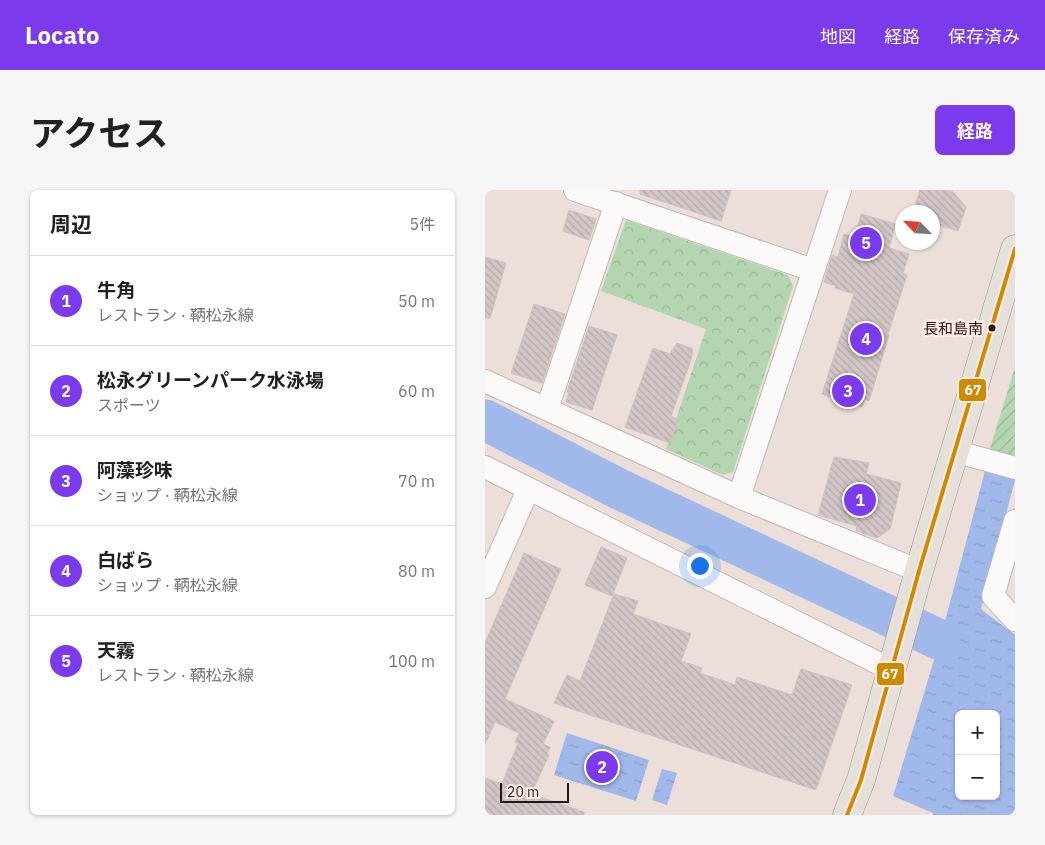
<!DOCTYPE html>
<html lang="ja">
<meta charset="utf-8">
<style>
:root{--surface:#fff;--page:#f6f6f6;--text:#202124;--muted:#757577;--line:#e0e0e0;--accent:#7c3aed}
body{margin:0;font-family:"IBM Plex Sans","Noto Sans JP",sans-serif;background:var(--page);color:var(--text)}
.controls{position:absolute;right:15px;bottom:15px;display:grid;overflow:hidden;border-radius:8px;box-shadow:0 1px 4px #0004}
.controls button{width:45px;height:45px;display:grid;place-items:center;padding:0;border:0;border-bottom:1px solid var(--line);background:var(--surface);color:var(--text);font:25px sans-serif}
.compass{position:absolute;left:410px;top:15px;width:45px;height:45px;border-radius:50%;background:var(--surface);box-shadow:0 1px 4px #0004;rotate:295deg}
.scale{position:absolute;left:15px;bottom:12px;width:69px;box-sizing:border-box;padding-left:5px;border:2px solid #231a17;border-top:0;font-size:14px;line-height:18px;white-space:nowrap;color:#231a17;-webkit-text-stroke:4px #fdeae2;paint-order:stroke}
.you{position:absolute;left:214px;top:375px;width:18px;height:18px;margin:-12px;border:4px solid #fff;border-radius:50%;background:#1a73e8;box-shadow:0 0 0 8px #1a73e833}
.badge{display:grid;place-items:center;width:32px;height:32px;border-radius:50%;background:var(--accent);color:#fff;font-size:16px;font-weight:700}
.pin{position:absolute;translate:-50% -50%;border:2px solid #fff;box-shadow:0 1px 5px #0006}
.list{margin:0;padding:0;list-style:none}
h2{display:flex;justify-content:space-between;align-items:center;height:65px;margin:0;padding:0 20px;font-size:21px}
h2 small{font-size:16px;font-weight:400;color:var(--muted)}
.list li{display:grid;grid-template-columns:32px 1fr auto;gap:15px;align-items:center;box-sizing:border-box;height:90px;padding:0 20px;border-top:1px solid var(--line)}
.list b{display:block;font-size:19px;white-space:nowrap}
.list p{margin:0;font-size:16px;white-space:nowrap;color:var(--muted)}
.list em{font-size:16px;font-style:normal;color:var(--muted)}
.map{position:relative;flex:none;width:530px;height:625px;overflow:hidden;border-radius:8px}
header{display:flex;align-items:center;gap:30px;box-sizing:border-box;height:70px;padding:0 25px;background:var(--accent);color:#fff}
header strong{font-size:24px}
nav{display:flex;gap:28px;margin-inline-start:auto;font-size:18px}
.intro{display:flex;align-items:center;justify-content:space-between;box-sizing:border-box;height:120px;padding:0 30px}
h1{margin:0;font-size:35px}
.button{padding:12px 22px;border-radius:8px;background:var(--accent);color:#fff;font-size:18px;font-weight:700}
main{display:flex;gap:30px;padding:0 30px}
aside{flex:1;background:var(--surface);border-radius:8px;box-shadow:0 1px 4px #0004}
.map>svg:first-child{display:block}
.park{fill:url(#park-crowns)}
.garden{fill:url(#garden-furrows)}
.water{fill:url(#water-ripples);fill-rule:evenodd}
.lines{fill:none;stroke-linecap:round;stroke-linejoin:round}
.river{stroke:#a0b8ea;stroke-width:41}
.building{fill:url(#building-back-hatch);stroke:#ccc0c0}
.minor-casing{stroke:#c2b7b2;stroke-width:24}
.primary-casing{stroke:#a39689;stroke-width:29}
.minor{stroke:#fcfaf9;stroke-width:22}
.primary{stroke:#e5e0d9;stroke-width:28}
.bus-1-casing{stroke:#fdeae2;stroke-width:8}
.bus-1{stroke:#cd8a05;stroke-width:4}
.bus-dot{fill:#231a17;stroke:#fdeae2;stroke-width:2}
.labels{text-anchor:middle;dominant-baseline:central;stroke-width:5;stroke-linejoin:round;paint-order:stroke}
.bus-label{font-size:15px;fill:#231a17;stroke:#fdeae2;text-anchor:end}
.line-badge{stroke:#fdeae2;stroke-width:2}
.badge-label{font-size:14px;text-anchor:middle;font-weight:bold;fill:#fff}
</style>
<header>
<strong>Locato</strong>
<nav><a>地図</a><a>経路</a><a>保存済み</a></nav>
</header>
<div class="intro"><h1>アクセス</h1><a class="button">経路</a></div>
<main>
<aside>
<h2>周辺<small>5件</small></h2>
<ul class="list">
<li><span class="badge">1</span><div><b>牛角</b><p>レストラン · 鞆松永線</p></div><em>50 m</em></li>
<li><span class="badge">2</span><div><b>松永グリーンパーク水泳場</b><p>スポーツ</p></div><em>60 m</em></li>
<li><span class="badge">3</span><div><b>阿藻珍味</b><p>ショップ · 鞆松永線</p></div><em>70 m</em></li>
<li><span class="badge">4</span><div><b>白ばら</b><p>ショップ · 鞆松永線</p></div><em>80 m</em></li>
<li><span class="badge">5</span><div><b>天霧</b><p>レストラン · 鞆松永線</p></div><em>100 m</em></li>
</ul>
</aside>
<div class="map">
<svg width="530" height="625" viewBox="0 0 530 625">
<defs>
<pattern id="park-crowns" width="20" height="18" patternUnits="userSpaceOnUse" patternTransform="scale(1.25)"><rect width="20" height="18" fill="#b3d5b0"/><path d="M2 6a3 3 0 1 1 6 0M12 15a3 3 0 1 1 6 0" fill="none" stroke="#9ab697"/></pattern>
<pattern id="garden-furrows" width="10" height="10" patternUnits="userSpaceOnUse" patternTransform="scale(1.25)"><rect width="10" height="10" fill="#b3d5b0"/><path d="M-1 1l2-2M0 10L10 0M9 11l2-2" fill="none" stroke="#9ab697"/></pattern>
<pattern id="water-ripples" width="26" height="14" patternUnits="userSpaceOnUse" patternTransform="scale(1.25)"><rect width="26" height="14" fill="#a0b8ea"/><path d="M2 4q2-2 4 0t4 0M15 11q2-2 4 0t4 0" fill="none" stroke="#8a9ec8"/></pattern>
<pattern id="building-back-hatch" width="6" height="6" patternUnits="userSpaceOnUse" patternTransform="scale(1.25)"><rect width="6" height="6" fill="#d2c6c6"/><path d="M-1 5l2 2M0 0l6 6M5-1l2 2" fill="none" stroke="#b4aaa9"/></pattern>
</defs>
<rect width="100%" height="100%" fill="#ecded9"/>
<!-- park -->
<polygon class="park" points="141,30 303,85 308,96 248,282 238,285 181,259 221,139 116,101"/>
<!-- garden -->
<polygon class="garden" points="530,177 530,273 503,265"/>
<!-- water -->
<g class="water">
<path d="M500,281L530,290L496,419L530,445V625H448V623L408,606L455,450ZM474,524H511V606H474Z"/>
<polygon points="82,543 164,570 151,611 69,585"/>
<polygon points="177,579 192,583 182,615 167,610"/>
</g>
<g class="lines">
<!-- river -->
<polyline class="river" points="0,230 134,299 455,450"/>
</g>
<!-- building -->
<g class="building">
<polygon points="155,0 246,0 236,31 155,4"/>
<polygon points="435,0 463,0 468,2 481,17 473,41 448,33 448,22 428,22"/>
<polygon points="84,20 111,29 104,50 78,41"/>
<polygon points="376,24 411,34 404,58 424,64 418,83 422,85 403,144 404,145 384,211 380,209 377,217 337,204 369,104 350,98 351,96 339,92 347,65 353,67 359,44 370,47"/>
<polygon points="0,67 21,73 5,128 0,128"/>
<polygon points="49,114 80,124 57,193 26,183"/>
<polygon points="104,136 132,145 107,220 81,212 84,202 82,202"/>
<polygon points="192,153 208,159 206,170 186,226 193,230 185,253 140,237 168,158 185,164"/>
<polygon points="349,267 384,273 381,284 416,293 405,339 392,348 371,341 372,336 333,325"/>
<polygon points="116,357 142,368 127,406 100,395"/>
<polygon points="39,363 76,379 20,509 69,531 58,554 65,557 62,564 64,565 46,604 99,622 99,625 0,625 0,588 17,594 33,553 30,552 34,543 10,532 0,554 0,453"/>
<polygon points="129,404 153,411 148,424 206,444 196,471 217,478 215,483 250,495 252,487 307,505 316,479 367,495 331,600 69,513 82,485 95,491"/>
</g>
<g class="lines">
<!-- minor casing -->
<g class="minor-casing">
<g id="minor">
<polyline points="90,0 328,80"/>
<polyline points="0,191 254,307 434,381"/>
<polyline points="62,219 131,13"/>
<polyline points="469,261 530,278"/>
<polyline points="0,277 407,480"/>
<polyline points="254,307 355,0"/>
<polyline points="530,331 508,406 530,430"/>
<polyline points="0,397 43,300"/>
</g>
</g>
<!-- primary casing -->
<g class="primary-casing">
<polyline id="primary" points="362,625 376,590 434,381 530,59"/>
</g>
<!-- minor -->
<use href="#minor" class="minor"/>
<!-- primary -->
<use href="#primary" class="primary"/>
<!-- bus-1 casing -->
<g class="bus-1-casing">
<polyline id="bus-1" points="362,625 376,590 434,381 530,59"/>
</g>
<!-- bus-1 -->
<use href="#bus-1" class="bus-1"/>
</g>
<!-- markers -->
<circle class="bus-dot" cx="507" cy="138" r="4.5"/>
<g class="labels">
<!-- bus labels -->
<g class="bus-label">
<text x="498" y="138">長和島南</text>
</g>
</g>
<g class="line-badge">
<rect x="473" y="188" width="29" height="24" rx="5" fill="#cd8a05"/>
<rect x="391" y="472" width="29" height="24" rx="5" fill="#cd8a05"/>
</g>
<g class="badge-label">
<text x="488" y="205">67</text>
<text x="405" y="489">67</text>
</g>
</svg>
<div class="controls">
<button>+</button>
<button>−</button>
</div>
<svg class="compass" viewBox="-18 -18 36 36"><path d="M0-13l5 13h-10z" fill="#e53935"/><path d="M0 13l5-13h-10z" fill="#757577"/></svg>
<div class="scale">20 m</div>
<div class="you"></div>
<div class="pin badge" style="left:375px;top:310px">1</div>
<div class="pin badge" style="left:117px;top:577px">2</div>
<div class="pin badge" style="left:363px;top:201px">3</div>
<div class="pin badge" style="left:381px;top:149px">4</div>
<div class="pin badge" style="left:381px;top:53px">5</div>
</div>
</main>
